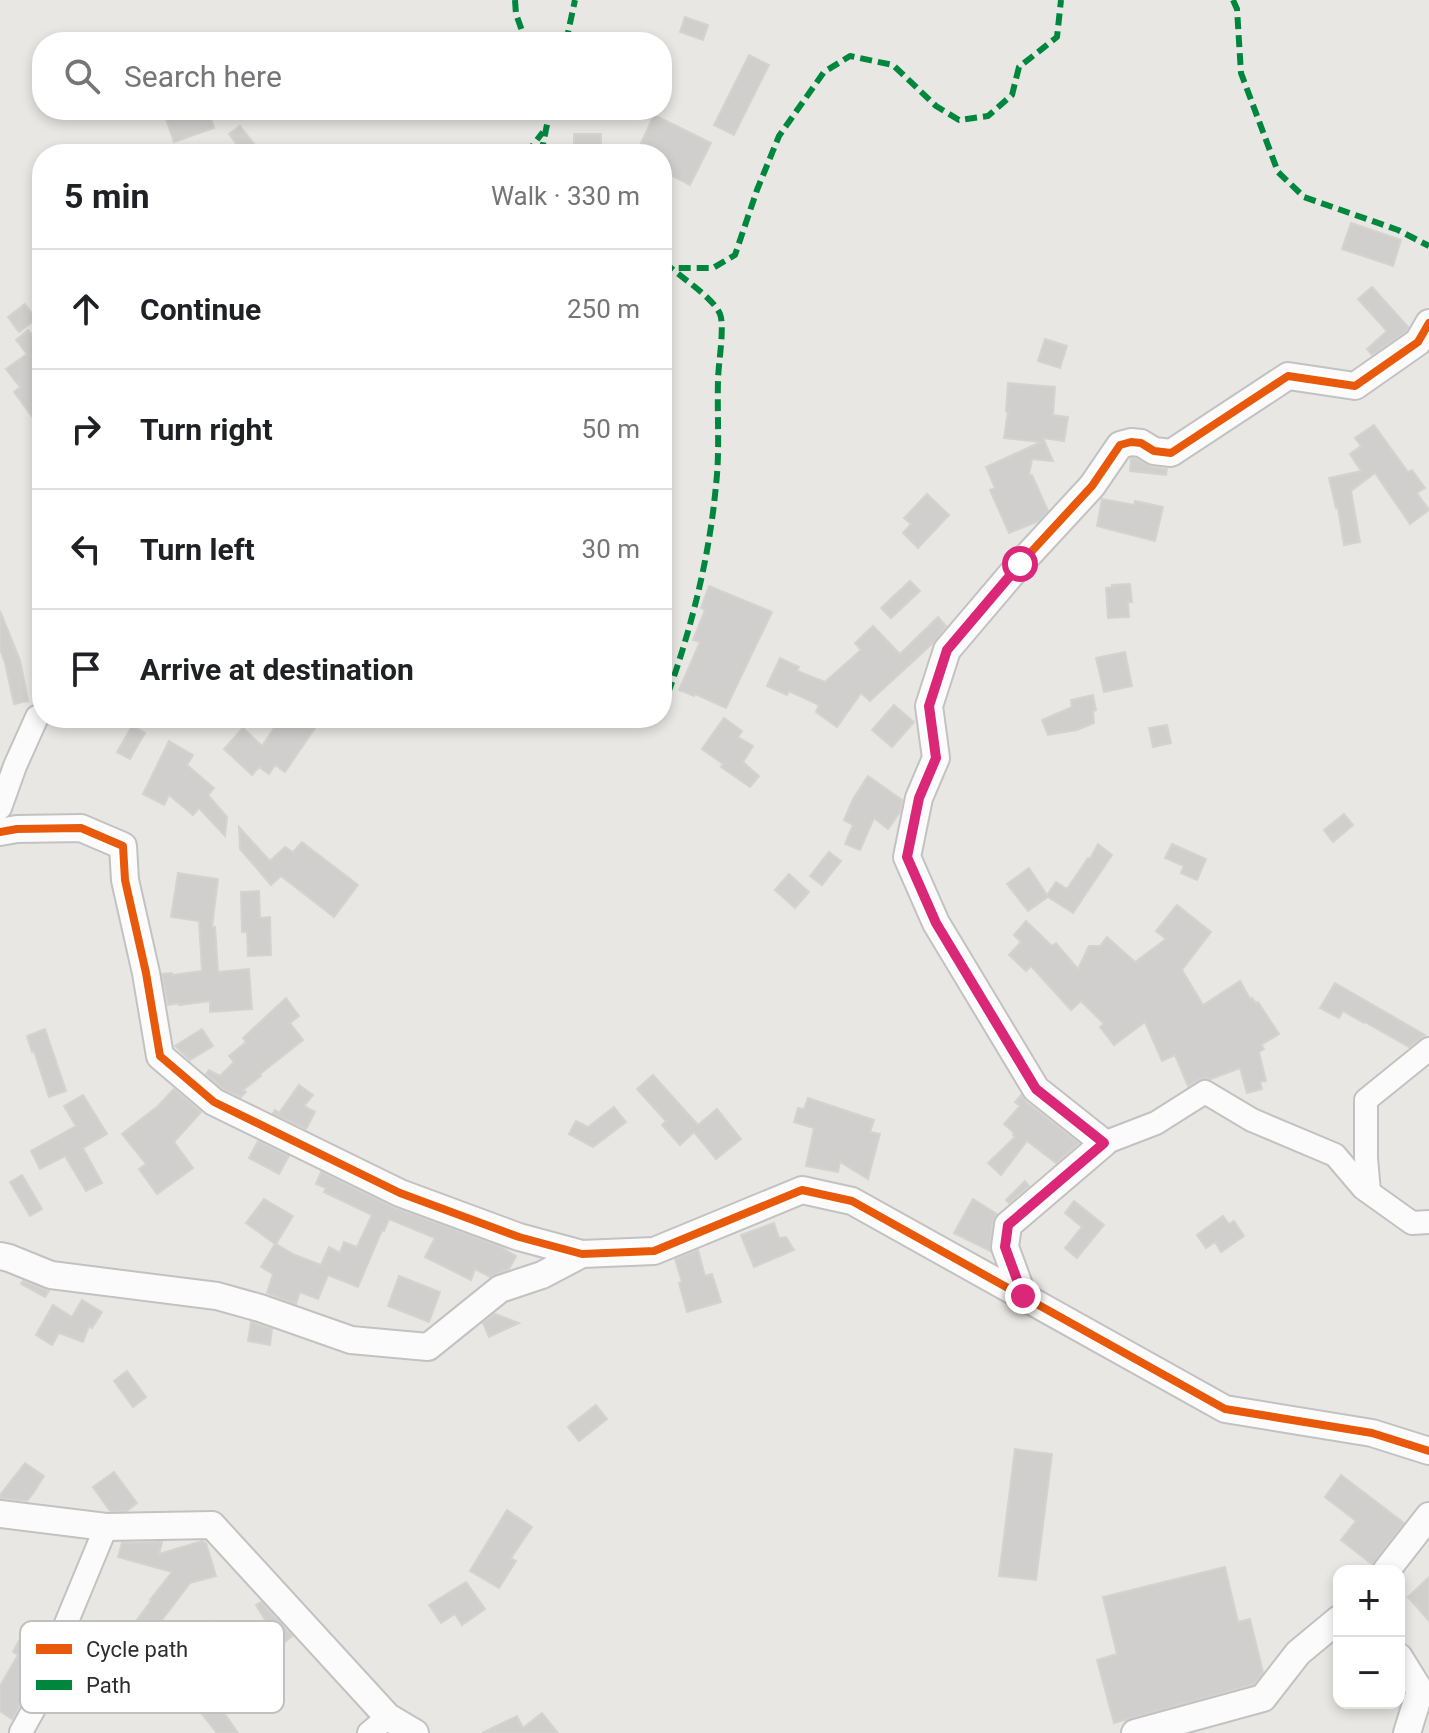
<!DOCTYPE html>
<meta charset="utf-8">
<style>
:root{--surface:#fff;--page:#f2f2f2;--text:#202124;--muted:#757577;--line:#e0e0e0}
body{margin:0;font-family:Roboto,sans-serif;background:var(--page);color:var(--text)}
.controls{position:absolute;right:24px;bottom:24px;display:grid;overflow:hidden;border-radius:16px;box-shadow:0 4px 12px #0003}
.controls button{width:72px;height:72px;display:grid;place-items:center;padding:0;border:0;border-bottom:2px solid var(--line);background:var(--surface);color:var(--text);font:40px sans-serif}
.stop{position:absolute;width:24px;height:24px;margin:-18px;border:6px solid #db2777;border-radius:50%;background:#fff}
.stop.end{background:#db2777;border-color:#fff;box-shadow:0 2px 8px #0008}
.list{margin:0;padding:0;list-style:none}
h2{display:flex;justify-content:space-between;align-items:center;height:104px;margin:0;padding:0 32px;font-size:34px}
h2 small{font-size:26px;font-weight:400;color:var(--muted)}
.list li{display:grid;grid-template-columns:52px 1fr auto;gap:24px;align-items:center;box-sizing:border-box;height:120px;padding:0 32px;border-top:2px solid var(--line)}
.list b{display:block;font-size:30px;white-space:nowrap}
.list em{font-size:26px;font-style:normal;color:var(--muted)}
.icon{flex:none;width:44px;height:44px;fill:none;stroke:currentColor;stroke-width:2;stroke-linecap:round;stroke-linejoin:round}
.map{position:relative;flex:none;width:1429px;height:1733px;overflow:hidden}
.search{position:absolute;background:var(--surface);box-shadow:0 4px 12px #0003;left:32px;top:32px;width:640px;height:88px;display:flex;align-items:center;gap:20px;box-sizing:border-box;padding:0 28px;border-radius:32px;color:var(--muted);font-size:30px}
.panel{position:absolute;background:var(--surface);box-shadow:0 4px 12px #0003;left:32px;top:144px;width:640px;height:584px;border-radius:32px}
.map>svg:first-child{display:block}
.building{fill:#d1cfcd;stroke:#d5d3d0;stroke-width:2}
.lines{fill:none;stroke-linecap:round;stroke-linejoin:round}
.minor-casing{stroke:#c2c2c2;stroke-width:26}
.tertiary-casing{stroke:#c2c2c2;stroke-width:30}
.minor{stroke:#fcfbfb;stroke-width:22}
.tertiary{stroke:#fcfbfb;stroke-width:26}
.quiet{stroke:#00873e;stroke-width:6;stroke-dasharray:12 6;stroke-linecap:butt}
.cycleway-casing{stroke:#fff;stroke-width:13}
.cycleway{stroke:#e8590c;stroke-width:8}
.route{stroke:#db2777;stroke-width:10}
.key{fill:#fff;stroke:#c0c0c0;stroke-width:2}
.key-label{font-size:22px;fill:#2d2d2d}
</style>
<div class="map">
<svg width="1429" height="1733" viewBox="0 0 1429 1733">
<rect width="100%" height="100%" fill="#e9e7e4"/>
<!-- building -->
<g class="building">
<polygon points="685,17 708,25 703,40 680,32"/>
<polygon points="749,55 769,65 734,135 714,125"/>
<polygon points="163,110 208,110 214,128 174,142"/>
<polygon points="654,115 711,143 690,185 662,171 662,154 636,154"/>
<polygon points="240,126 262,154 244,154 229,134"/>
<rect x="574" y="134" width="27" height="20"/>
<polygon points="1351,223 1401,240 1393,266 1342,249"/>
<polygon points="1372,287 1408,327 1406,331 1372,355 1367,349 1387,331 1358,299"/>
<polygon points="25,304 36,319 19,332 8,317"/>
<polygon points="28,330 39,344 42,343 42,430 14,392 20,387 6,369 27,354 16,340"/>
<polygon points="1045,339 1067,346 1060,368 1038,361"/>
<polygon points="1008,383 1055,387 1053,415 1068,417 1064,441 1043,438 1053,461 1032,459 1029,475 1032,475 1048,511 1037,522 1009,533 990,490 995,488 986,467 1041,442 1004,438 1008,411 1006,411"/>
<polygon points="1374,425 1408,472 1412,470 1425,488 1417,493 1429,510 1410,524 1375,473 1351,491 1360,542 1344,545 1338,508 1336,508 1329,478 1361,471 1350,454 1361,446 1355,438"/>
<polygon points="1131,458 1136,459 1152,467 1167,469 1166,475 1130,471"/>
<polygon points="927,494 949,515 918,548 903,533 911,524 904,518"/>
<polygon points="1102,499 1134,505 1135,501 1163,507 1155,541 1097,526"/>
<polygon points="910,581 920,591 891,618 881,608"/>
<polygon points="1130,584 1132,602 1128,602 1129,617 1108,618 1106,588 1113,587 1112,585"/>
<polygon points="709,586 772,612 726,708 695,694 694,696 679,690 700,642 693,640 705,610 701,608"/>
<polygon points="0,611 20,660 28,701 14,704 5,663 0,649"/>
<polygon points="938,617 946,626 934,642 870,701 861,693 837,727 816,712 819,705 789,691 787,695 767,686 780,658 799,667 797,671 825,682 861,650 855,643 873,626 900,654"/>
<polygon points="1125,652 1132,686 1104,692 1096,658"/>
<polygon points="1093,695 1096,710 1093,711 1094,723 1077,730 1048,735 1042,720 1072,707 1071,700"/>
<polygon points="894,705 914,722 892,747 872,730"/>
<polygon points="281,718 301,718 315,728 285,772 275,765 269,774 259,767 252,775 224,749 243,728 262,746"/>
<polygon points="724,718 742,731 738,737 753,746 743,762 759,776 750,787 721,767 723,764 702,749"/>
<polygon points="1167,725 1171,743 1153,747 1149,728"/>
<polygon points="132,726 145,733 130,759 117,752"/>
<polygon points="169,741 193,755 187,765 214,788 208,795 227,817 225,836 199,808 193,815 169,795 164,805 143,794"/>
<polygon points="868,776 902,800 900,812 888,829 874,818 860,850 845,844 853,825 844,820 853,799"/>
<polygon points="1344,814 1353,825 1333,842 1324,830"/>
<polygon points="239,827 270,861 285,847 293,852 302,842 358,885 334,917 281,876 271,885 240,849"/>
<polygon points="1098,844 1112,855 1073,913 1048,897 1028,911 1007,884 1029,868 1047,895 1056,882 1067,889 1088,858 1090,859"/>
<polygon points="1172,844 1206,859 1197,880 1181,873 1184,866 1165,858"/>
<polygon points="829,852 841,861 822,885 810,876"/>
<polygon points="178,873 218,879 212,927 215,927 218,972 249,969 252,1009 210,1012 210,1001 179,1005 179,1003 168,1005 162,974 172,973 172,975 202,971 199,921 171,917"/>
<polygon points="789,874 809,892 795,908 775,890"/>
<polygon points="259,891 260,918 270,917 271,955 248,956 247,932 242,932 241,892"/>
<polygon points="1177,905 1211,932 1182,970 1203,1005 1240,981 1250,999 1252,998 1256,1003 1258,1002 1279,1034 1261,1045 1264,1049 1259,1052 1266,1081 1260,1082 1262,1089 1247,1093 1240,1068 1211,1079 1204,1078 1198,1080 1188,1086 1175,1055 1162,1061 1145,1022 1114,1045 1100,1027 1104,1024 1081,1001 1071,1010 1031,966 1026,971 1009,955 1021,942 1014,935 1026,921 1052,946 1056,943 1078,969 1089,946 1100,946 1107,937 1135,962 1166,939 1156,931"/>
<polygon points="1335,983 1425,1035 1409,1047 1365,1022 1364,1023 1343,1011 1339,1018 1320,1008"/>
<polygon points="286,998 299,1016 290,1023 303,1040 260,1074 261,1076 243,1090 246,1092 241,1097 223,1089 206,1074 209,1070 220,1076 234,1062 229,1056 246,1042 243,1038"/>
<polygon points="45,1029 66,1091 49,1097 34,1051 32,1052 27,1036"/>
<polygon points="202,1029 213,1046 190,1060 175,1046"/>
<polygon points="653,1075 698,1125 717,1109 741,1139 716,1159 694,1132 680,1145 662,1125 666,1121 637,1089"/>
<polygon points="299,1085 313,1095 304,1106 315,1112 306,1129 273,1113 275,1110 279,1113"/>
<polygon points="174,1089 201,1112 174,1142 193,1168 157,1194 139,1169 146,1164 122,1134 158,1106"/>
<polygon points="83,1095 107,1134 83,1148 102,1183 86,1191 65,1156 40,1169 31,1151 76,1126 64,1106"/>
<polygon points="1021,1095 1026,1102 1079,1143 1056,1163 1027,1141 1001,1175 988,1163 1015,1137 1013,1135 1014,1133 1004,1124 1020,1106 1015,1102"/>
<polygon points="808,1098 874,1120 870,1132 880,1134 868,1179 840,1162 838,1172 806,1166 814,1128 794,1122 798,1108 804,1109"/>
<polygon points="614,1107 626,1122 593,1147 569,1134 576,1121 588,1127"/>
<polygon points="258,1141 289,1156 279,1174 249,1158"/>
<polygon points="321,1172 393,1207 499,1246 516,1256 509,1269 490,1277 475,1269 471,1280 425,1257 435,1238 389,1219 384,1231 382,1230 358,1287 328,1275 318,1299 300,1292 296,1304 267,1293 273,1274 261,1267 275,1244 246,1223 264,1199 293,1216 276,1244 295,1255 321,1265 329,1247 340,1253 344,1242 357,1247 372,1215 324,1192 326,1188 316,1184"/>
<polygon points="22,1175 42,1209 30,1216 10,1182"/>
<polygon points="1025,1181 1029,1186 1009,1203 1006,1200"/>
<polygon points="973,1199 997,1214 992,1223 990,1251 954,1233"/>
<polygon points="1074,1201 1104,1225 1077,1258 1065,1248 1082,1227 1065,1213"/>
<polygon points="1223,1216 1229,1224 1234,1221 1244,1236 1221,1252 1215,1242 1206,1248 1197,1235"/>
<polygon points="774,1223 779,1238 786,1237 794,1250 754,1267 741,1235"/>
<polygon points="698,1250 705,1276 712,1274 721,1302 687,1312 679,1283 682,1282 675,1259"/>
<polygon points="399,1276 440,1292 429,1322 388,1306"/>
<polygon points="23,1281 49,1291 45,1297 21,1284"/>
<polygon points="82,1300 102,1312 92,1328 89,1326 83,1342 59,1333 52,1345 36,1335 53,1305 72,1317"/>
<polygon points="495,1314 519,1323 489,1337 483,1323"/>
<polygon points="251,1322 272,1329 270,1345 248,1341"/>
<polygon points="127,1371 146,1397 133,1407 114,1381"/>
<polygon points="596,1405 607,1419 579,1441 568,1427"/>
<polygon points="1015,1449 1052,1454 1036,1580 999,1576"/>
<polygon points="25,1463 44,1476 34,1492 27,1501 0,1498 0,1495"/>
<polygon points="114,1472 137,1503 127,1511 110,1511 93,1487"/>
<polygon points="1341,1475 1404,1523 1372,1564 1341,1540 1356,1521 1325,1497"/>
<polygon points="507,1510 532,1527 511,1558 516,1561 499,1588 470,1571"/>
<polygon points="202,1541 206,1543 216,1576 190,1583 152,1633 136,1621 151,1601 150,1600 172,1572 118,1557 122,1543 162,1542 159,1554"/>
<polygon points="1225,1567 1238,1622 1250,1619 1263,1672 1254,1684 1114,1723 1097,1660 1117,1654 1103,1597"/>
<polygon points="1429,1577 1429,1621 1408,1597"/>
<polygon points="466,1582 485,1609 462,1625 455,1614 441,1623 429,1605"/>
<polygon points="261,1602 292,1636 262,1662 254,1653 226,1678 213,1664 217,1661 197,1635 215,1621 235,1648 267,1623 256,1605"/>
<polygon points="21,1637 41,1649 22,1701 12,1719 0,1711 0,1686 18,1655 13,1652"/>
<polygon points="198,1677 220,1707 238,1733 217,1733 183,1690"/>
<polygon points="542,1713 558,1733 482,1733 517,1716 523,1728"/>
</g>
<g class="lines">
<!-- minor casing -->
<g class="minor-casing">
<g id="minor">
<polyline points="0,808 15,766 37,717"/>
<polyline points="1104,1143 1156,1123 1205,1092 1252,1120 1335,1155 1363,1188 1412,1223 1429,1222"/>
<polyline points="1369,1192 1366,1158 1366,1100 1429,1049"/>
<polyline points="21,1732 35,1707 55,1650 106,1527"/>
<polyline points="369,1733 388,1717"/>
</g>
</g>
<!-- tertiary casing -->
<g class="tertiary-casing">
<g id="tertiary">
<polyline points="0,832 17,829 81,828 123,846 125,880 146,973 160,1056 214,1102 400,1193 519,1237 582,1254 654,1251 802,1190 852,1201 1225,1409 1372,1433 1429,1451"/>
<polyline points="0,1256 9,1258 51,1275 217,1296 260,1308 351,1340 428,1347 500,1289 542,1275 582,1254"/>
<polyline points="1023,1296 1005,1247 1008,1225 1104,1143 1036,1089 936,923 907,857 919,798 936,758 929,706 947,650 1020,564 1092,486 1120,445 1131,442 1141,443 1154,451 1171,453 1288,376 1355,386 1418,342 1429,323"/>
<polyline points="0,1514 106,1527 212,1525 388,1717 415,1733"/>
<polyline points="1386,1571 1429,1516"/>
<polyline points="1399,1657 1420,1691 1407,1733"/>
<polyline points="1135,1733 1263,1698 1298,1653 1339,1619"/>
</g>
</g>
<!-- minor -->
<use href="#minor" class="minor"/>
<!-- tertiary -->
<use href="#tertiary" class="tertiary"/>
<!-- quiet -->
<g class="quiet">
<polyline points="515,0 516,14 526,42"/>
<polyline points="1233,0 1237,9 1241,73 1278,172 1304,197 1398,230 1429,246"/>
<polyline points="566,42 575,0"/>
<polyline points="526,154 543,132"/>
<polyline points="541,154 550,110"/>
<polyline points="662,263 671,268 713,268 735,255 757,190 779,136 824,72 850,56 893,65 936,106 959,120 988,116 1012,95 1019,67 1057,37 1061,0"/>
<path d="M662,710C689,638 709,562 716,485C720,450 717,416 718,381C718,365 725,327 720,314C713,298 685,280 671,268"/>
</g>
<!-- cycleway casing -->
<g class="cycleway-casing">
<g id="cycleway">
<polyline points="0,832 17,829 81,828 123,846 125,880 146,973 160,1056 214,1102 400,1193 519,1237 582,1254 654,1251 802,1190 852,1201 1225,1409 1372,1433 1429,1451"/>
<polyline points="1023,1296 1005,1247 1008,1225 1104,1143 1036,1089 936,923 907,857 919,798 936,758 929,706 947,650 1020,564 1092,486 1120,445 1131,442 1141,443 1154,451 1171,453 1288,376 1355,386 1418,342 1429,323"/>
</g>
</g>
<!-- cycleway -->
<use href="#cycleway" class="cycleway"/>
</g>
<g class="lines">
<!-- route -->
<polyline class="route" points="1020,564 947,650 929,706 936,758 919,798 907,857 936,923 1036,1089 1104,1143 1008,1225 1005,1247 1023,1296"/>
</g>
<!-- legend -->
<rect x="20" y="1621" width="264" height="92" rx="12" class="key"/>
<rect x="36" y="1644" width="36" height="10" fill="#e8590c"/>
<rect x="36" y="1680" width="36" height="10" fill="#00873e"/>
<g class="key-label">
<text x="86" y="1657">Cycle path</text>
<text x="86" y="1693">Path</text>
</g>
</svg>
<div class="controls">
<button>+</button>
<button>−</button>
</div>
<div class="stop" style="left:1020px;top:564px"></div>
<div class="stop end" style="left:1023px;top:1296px"></div>
<div class="search"><svg class="icon" aria-label="search" viewBox="0 0 24 24"><circle cx="10" cy="10" r="6"/><path d="M15 15l6 6"/></svg>Search here</div>
<section class="panel">
<h2>5 min<small>Walk · 330 m</small></h2>
<ul class="list">
<li><svg class="icon" aria-label="ahead" viewBox="0 0 24 24"><path d="M12 20V5M6 11l6-6 6 6"/></svg><div><b>Continue</b></div><em>250 m</em></li>
<li><svg class="icon" aria-label="right" viewBox="0 0 24 24"><path d="M7 20v-9h11M14 6l5 5-5 5"/></svg><div><b>Turn right</b></div><em>50 m</em></li>
<li><svg class="icon" aria-label="left" viewBox="0 0 24 24"><path d="M17 20v-9H6M10 6l-5 5 5 5"/></svg><div><b>Turn left</b></div><em>30 m</em></li>
<li><svg class="icon" aria-label="arrive" viewBox="0 0 24 24"><path d="M6 21V4h12l-3 4 3 4H6"/></svg><div><b>Arrive at destination</b></div></li>
</ul>
</section>
</div>
